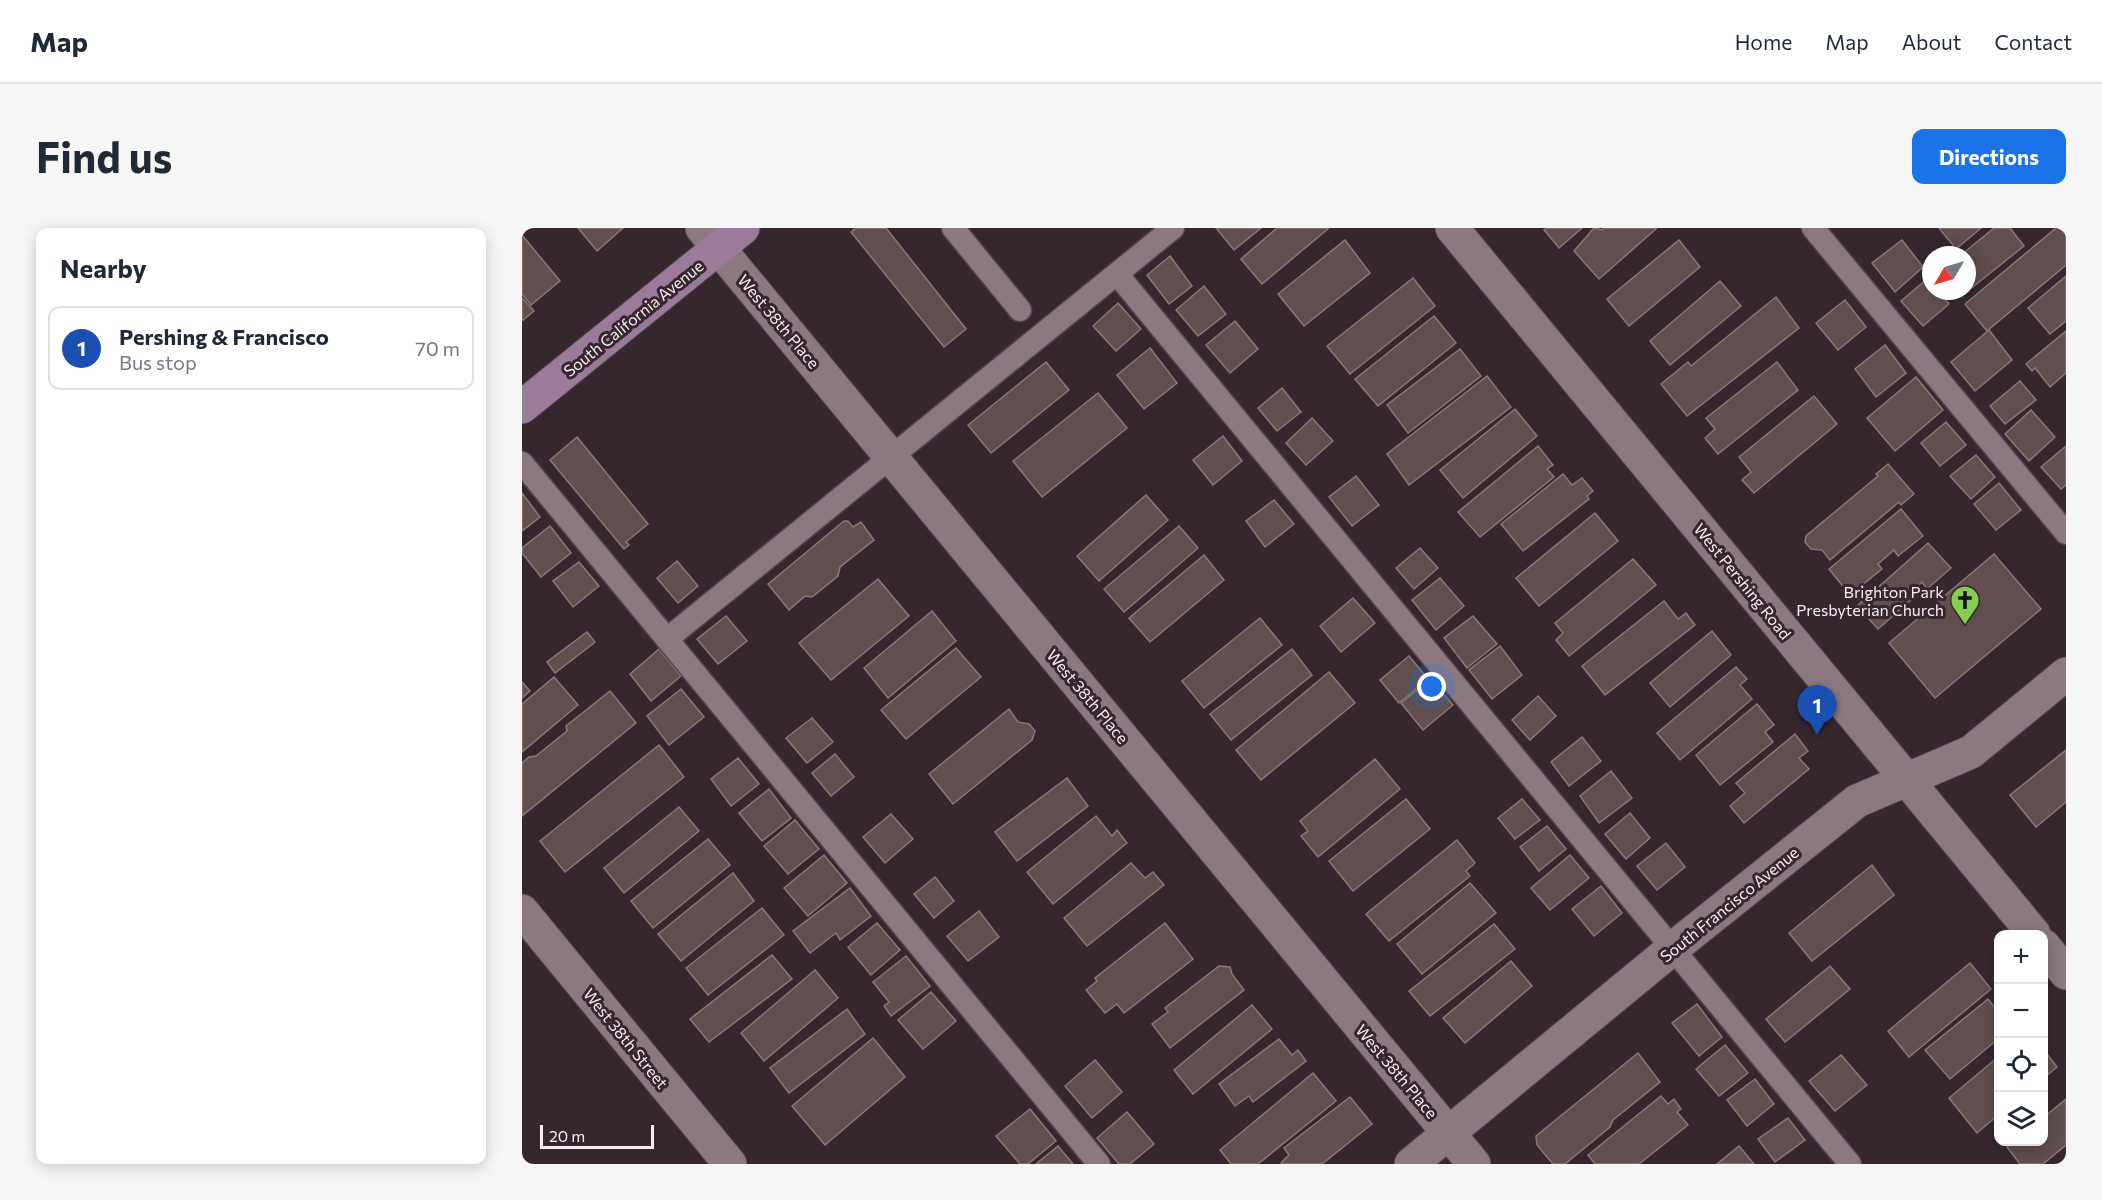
<!DOCTYPE html>
<meta charset="utf-8">
<style>
:root{--surface:#fff;--page:#f6f6f7;--text:#1f2937;--muted:#747a83;--line:#e0e1e3;--accent:#1a73e8}
body{margin:0;font-family:Commissioner,sans-serif;background:var(--page);color:var(--text)}
.controls{position:absolute;right:18px;bottom:18px;display:grid;overflow:hidden;border-radius:12px;box-shadow:0 3px 15px #0003}
.controls button{width:54px;height:54px;display:grid;place-items:center;padding:0;border:0;border-bottom:2px solid var(--line);background:var(--surface);color:var(--text);font:30px sans-serif}
.compass{position:absolute;left:1400px;top:18px;width:54px;height:54px;border-radius:50%;background:var(--surface);box-shadow:0 3px 15px #0003;rotate:232deg}
.scale{position:absolute;left:18px;bottom:15px;width:114px;box-sizing:border-box;padding-left:6px;border:3px solid #f7edf2;border-top:0;font-size:16px;line-height:21px;white-space:nowrap;color:#f7edf2;-webkit-text-stroke:4px #36272f;paint-order:stroke}
.you{position:absolute;left:910px;top:459px;width:21px;height:21px;margin:-15px;border:4px solid #fff;border-radius:50%;background:#1a73e8;box-shadow:0 0 0 9px #1a73e833}
.badge{display:grid;place-items:center;width:39px;height:39px;border-radius:50%;background:var(--accent);color:#fff;font-size:20px;font-weight:700}
.pin{position:absolute;translate:-50% -50px;filter:drop-shadow(0 2px 3px #0008)}
.pin::after{content:'';position:absolute;top:32px;width:21px;height:18px;background:inherit;clip-path:polygon(0 0,100% 0,50% 100%)}
.list{margin:0;padding:0;list-style:none}
h2{display:flex;justify-content:space-between;align-items:center;height:78px;margin:0;padding:0 24px;font-size:26px}
h2 small{font-size:20px;font-weight:400;color:var(--muted)}
.list li{display:grid;grid-template-columns:39px 1fr auto;gap:18px;align-items:center;box-sizing:border-box;height:84px;margin:0 12px 12px;padding:0 12px;border:2px solid var(--line);border-radius:12px}
.list b{display:block;font-size:22px;white-space:nowrap}
.list p{margin:0;font-size:20px;white-space:nowrap;color:var(--muted)}
.list em{font-size:20px;font-style:normal;color:var(--muted)}
.icon{flex:none;width:33px;height:33px;fill:none;stroke:currentColor;stroke-width:2;stroke-linecap:round;stroke-linejoin:round}
.map{position:relative;flex:none;width:1544px;height:936px;overflow:hidden;border-radius:12px}
header{display:flex;align-items:center;gap:36px;box-sizing:border-box;height:84px;padding:0 30px;background:var(--surface);border-bottom:2px solid var(--line)}
header strong{font-size:28px}
nav{display:flex;gap:33px;margin-inline-start:auto;font-size:21px}
.intro{display:flex;align-items:center;justify-content:space-between;box-sizing:border-box;height:144px;padding:0 36px}
h1{margin:0;font-size:42px}
.button{padding:15px 27px;border-radius:12px;background:var(--accent);color:#fff;font-size:21px;font-weight:700}
main{display:flex;gap:36px;padding:0 36px}
aside{flex:1;background:var(--surface);border-radius:12px;box-shadow:0 3px 15px #0003}
.map>svg:first-child{display:block}
.building{fill:#614e4e;stroke:#8c7778;stroke-width:1.5}
.lines{fill:none;stroke-linecap:round;stroke-linejoin:round}
.service-casing{stroke:#51454c;stroke-width:25}
.minor-casing{stroke:#51454c;stroke-width:35}
.tertiary-casing{stroke:#51454c;stroke-width:35}
.secondary-casing{stroke:#51454c;stroke-width:35}
.service{stroke:#8b7881;stroke-width:22}
.minor{stroke:#8b7881;stroke-width:33}
.tertiary{stroke:#8b7881;stroke-width:33}
.secondary{stroke:#9b7b9a;stroke-width:33}
.labels{text-anchor:middle;dominant-baseline:central;stroke-width:6;stroke-linejoin:round;paint-order:stroke}
.street-label{font-size:16px;fill:#f7edf2;stroke:#36272f}
.poi-label{font-size:16px;fill:#f7edf2;stroke:#36272f;text-anchor:end}
</style>
<header>
<strong>Map</strong>
<nav><a>Home</a><a>Map</a><a>About</a><a>Contact</a></nav>
</header>
<div class="intro"><h1>Find us</h1><a class="button">Directions</a></div>
<main>
<aside>
<h2>Nearby<small></small></h2>
<ul class="list">
<li><span class="badge" style="background:#1a4fb4">1</span><div><b>Pershing &amp; Francisco</b><p>Bus stop</p></div><em>70 m</em></li>
</ul>
</aside>
<div class="map">
<svg width="1544" height="936" viewBox="0 0 1544 936">
<rect width="100%" height="100%" fill="#36272f"/>
<!-- building -->
<g class="building">
<polygon points="56,0 101,0 75,23"/>
<polygon points="334,0 364,0 444,101 422,119 329,4"/>
<polygon points="694,0 739,0 712,22"/>
<polygon points="755,0 807,0 740,56 719,31"/>
<polygon points="1025,0 1060,0 1037,20 1022,2"/>
<polygon points="1072,0 1080,2 1082,0 1135,0 1077,51 1052,23"/>
<polygon points="1417,0 1459,0 1434,21"/>
<polygon points="1472,0 1488,0 1502,18 1442,66 1440,63 1445,63 1445,27 1439,27"/>
<polygon points="1534,0 1539,0 1544,6 1544,37 1465,103 1443,76"/>
<polygon points="0,7 38,53 9,77 0,66"/>
<polygon points="823,12 848,45 782,98 756,66"/>
<polygon points="1157,12 1178,39 1107,98 1085,71"/>
<polygon points="1380,12 1401,39 1373,64 1350,35"/>
<polygon points="648,28 670,58 647,76 625,47"/>
<polygon points="1544,48 1544,93 1528,106 1506,80"/>
<polygon points="891,50 913,78 828,146 805,118"/>
<polygon points="1406,50 1409,54 1409,63 1416,63 1427,76 1401,98 1379,73"/>
<polygon points="1198,53 1219,78 1148,137 1128,113"/>
<polygon points="682,58 704,86 676,108 654,82"/>
<polygon points="1254,69 1277,100 1165,188 1139,156 1166,134 1169,138"/>
<polygon points="0,70 12,83 0,93"/>
<polygon points="1323,72 1344,99 1316,122 1294,95"/>
<polygon points="596,75 619,101 594,123 571,98"/>
<polygon points="912,88 934,115 856,178 833,151"/>
<polygon points="713,93 736,121 708,145 684,117"/>
<polygon points="1467,102 1490,132 1453,163 1429,134"/>
<polygon points="1544,103 1544,145 1528,159 1513,140 1510,143 1504,136"/>
<polygon points="1363,117 1384,145 1354,169 1333,141"/>
<polygon points="628,120 655,155 622,181 595,147"/>
<polygon points="938,121 959,148 886,205 865,177"/>
<polygon points="524,134 547,162 469,225 446,197"/>
<polygon points="1255,134 1276,162 1196,226 1183,210 1193,201 1184,190"/>
<polygon points="965,148 989,179 887,257 865,226"/>
<polygon points="1394,149 1421,182 1373,223 1345,190"/>
<polygon points="1498,153 1514,172 1483,196 1468,178"/>
<polygon points="760,160 779,184 755,203 736,180"/>
<polygon points="576,165 605,200 520,269 491,233"/>
<polygon points="1292,168 1315,196 1232,265 1220,252 1229,244 1217,229"/>
<polygon points="993,181 1015,208 941,270 918,242"/>
<polygon points="1509,182 1533,209 1507,233 1483,206"/>
<polygon points="790,190 811,213 784,237 764,215"/>
<polygon points="1424,194 1444,217 1418,238 1399,215"/>
<polygon points="701,208 720,233 691,257 671,232"/>
<polygon points="55,209 126,296 104,314 107,317 102,321 28,232"/>
<polygon points="1016,218 1031,237 1025,241 1032,249 958,309 936,284"/>
<polygon points="1544,218 1544,257 1539,261 1519,239"/>
<polygon points="1454,227 1473,249 1449,271 1428,248"/>
<polygon points="1366,236 1392,266 1379,277 1377,274 1308,332 1300,322 1289,321 1283,314 1284,308 1356,248 1354,246"/>
<polygon points="1041,246 1050,257 1060,250 1071,263 1065,268 1067,271 1001,323 979,296"/>
<polygon points="834,248 857,277 830,298 807,269"/>
<polygon points="1477,255 1499,282 1474,302 1452,276"/>
<polygon points="0,265 18,289 0,303"/>
<polygon points="624,267 646,292 577,353 555,328"/>
<polygon points="752,272 772,296 743,319 724,293"/>
<polygon points="1379,281 1401,308 1376,328 1372,322 1356,336 1360,341 1328,367 1307,341"/>
<polygon points="1073,285 1096,313 1017,378 994,350"/>
<polygon points="322,293 326,293 331,299 339,294 352,312 318,339 316,348 290,369 283,368 267,382 246,356"/>
<polygon points="28,298 49,325 19,349 0,325 0,320"/>
<polygon points="657,298 676,320 602,384 582,361"/>
<polygon points="1406,315 1429,340 1405,361 1400,354 1385,367 1389,372 1356,401 1335,378"/>
<polygon points="898,320 916,340 892,361 874,340"/>
<polygon points="1472,326 1519,381 1413,470 1367,415"/>
<polygon points="682,327 702,352 628,414 607,390"/>
<polygon points="1111,331 1134,357 1047,428 1034,412 1041,405 1033,395"/>
<polygon points="155,333 176,358 156,375 135,350"/>
<polygon points="57,334 77,358 51,379 31,353"/>
<polygon points="918,350 942,378 914,402 890,372"/>
<polygon points="356,351 387,388 309,452 277,415"/>
<polygon points="831,370 853,395 819,424 798,398"/>
<polygon points="1142,373 1156,391 1164,385 1173,397 1083,467 1060,438"/>
<polygon points="410,383 434,413 366,470 342,440"/>
<polygon points="204,388 225,413 196,436 175,411"/>
<polygon points="951,388 975,416 945,440 922,410"/>
<polygon points="738,390 760,417 682,480 660,453"/>
<polygon points="1190,403 1209,427 1148,479 1128,455"/>
<polygon points="65,404 73,414 33,445 25,434"/>
<polygon points="978,418 1000,447 970,471 947,442"/>
<polygon points="434,420 459,449 384,511 359,482"/>
<polygon points="137,421 159,448 129,473 108,446"/>
<polygon points="770,421 790,447 709,512 688,486"/>
<polygon points="887,428 906,451 877,475 858,452"/>
<polygon points="1214,439 1225,451 1218,457 1230,471 1158,532 1135,505"/>
<polygon points="807,444 833,475 739,552 714,522"/>
<polygon points="32,449 56,477 0,524 0,476"/>
<polygon points="909,451 931,477 901,502 879,475"/>
<polygon points="0,454 8,463 0,470"/>
<polygon points="159,461 182,489 147,517 125,488"/>
<polygon points="88,463 114,495 0,588 0,535 7,529 14,528 45,503 44,498"/>
<polygon points="1016,468 1034,488 1008,512 990,492"/>
<polygon points="1235,476 1252,497 1243,504 1251,514 1198,557 1174,527"/>
<polygon points="487,481 496,494 507,496 513,503 510,512 431,576 407,546"/>
<polygon points="290,490 311,514 285,535 264,510"/>
<polygon points="1273,506 1286,523 1277,530 1287,541 1222,595 1208,578 1223,565 1214,555"/>
<polygon points="1060,509 1079,533 1047,558 1029,534"/>
<polygon points="137,517 162,549 43,644 18,613"/>
<polygon points="1544,522 1544,574 1514,599 1488,567"/>
<polygon points="313,526 332,549 309,568 290,545"/>
<polygon points="216,530 237,556 209,578 189,551"/>
<polygon points="853,531 878,561 796,629 779,608 786,603 778,593"/>
<polygon points="1089,543 1110,570 1077,595 1058,568"/>
<polygon points="545,550 566,578 495,633 473,604"/>
<polygon points="247,561 269,590 240,613 217,585"/>
<polygon points="884,571 908,601 831,663 807,633"/>
<polygon points="1000,571 1018,592 993,611 976,590"/>
<polygon points="157,579 177,603 102,665 82,640"/>
<polygon points="1108,585 1128,610 1104,631 1083,606"/>
<polygon points="369,586 391,611 363,635 341,609"/>
<polygon points="574,588 590,608 595,602 605,615 531,676 505,644"/>
<polygon points="273,592 297,621 266,646 242,618"/>
<polygon points="1025,598 1044,621 1017,643 998,619"/>
<polygon points="186,611 208,637 131,700 109,673"/>
<polygon points="935,612 953,635 944,643 948,648 867,713 844,686"/>
<polygon points="1144,615 1163,639 1135,662 1115,638"/>
<polygon points="302,627 325,655 286,688 262,660"/>
<polygon points="1048,627 1067,650 1028,682 1009,660"/>
<polygon points="609,635 623,650 631,644 642,657 565,718 542,690"/>
<polygon points="1350,637 1372,667 1290,733 1267,705"/>
<polygon points="211,645 232,673 159,733 136,706"/>
<polygon points="413,649 432,673 412,690 392,666"/>
<polygon points="948,655 974,685 900,746 875,716"/>
<polygon points="1079,658 1100,685 1072,708 1050,681"/>
<polygon points="328,660 349,688 318,712 314,705 288,725 271,703"/>
<polygon points="240,680 262,707 186,767 164,740"/>
<polygon points="457,683 477,709 446,733 425,708"/>
<polygon points="355,695 378,722 349,747 326,719"/>
<polygon points="643,695 671,731 602,785 595,776 583,785 564,762 575,753 573,750"/>
<polygon points="972,696 993,721 908,788 887,763"/>
<polygon points="250,727 270,751 187,814 168,791"/>
<polygon points="384,728 408,758 369,788 362,778 367,774 351,754"/>
<polygon points="989,733 1010,758 943,815 921,790"/>
<polygon points="1448,735 1469,761 1387,829 1366,803"/>
<polygon points="697,738 708,739 710,746 722,762 648,820 630,796 646,784 643,780"/>
<polygon points="1308,738 1328,761 1263,814 1244,791"/>
<polygon points="293,742 316,770 242,833 219,805"/>
<polygon points="409,764 434,793 401,821 376,792"/>
<polygon points="1466,771 1476,784 1476,811 1428,851 1403,822"/>
<polygon points="1175,776 1200,809 1177,828 1150,795"/>
<polygon points="730,777 750,801 671,866 652,842"/>
<polygon points="325,781 343,806 267,865 248,840"/>
<polygon points="351,810 383,849 303,917 270,878"/>
<polygon points="757,811 770,827 776,822 784,833 731,874 727,868 713,878 697,856"/>
<polygon points="1203,817 1226,845 1197,868 1174,841"/>
<polygon points="1522,822 1535,839 1522,850"/>
<polygon points="1116,825 1138,854 1091,892 1088,899 1043,936 1031,936 1015,917 1014,908"/>
<polygon points="1319,827 1345,857 1313,883 1287,853"/>
<polygon points="1476,829 1476,887 1455,905 1427,870"/>
<polygon points="573,832 600,864 570,890 543,858"/>
<polygon points="791,845 814,873 736,936 709,936 698,922"/>
<polygon points="1233,851 1252,876 1225,898 1205,872"/>
<polygon points="1139,868 1146,876 1152,871 1159,881 1155,884 1166,897 1117,936 1073,936 1066,927"/>
<polygon points="828,869 850,896 800,936 760,936 759,935 767,927 762,920"/>
<polygon points="1544,871 1544,917 1521,936 1498,936 1485,919 1491,914 1522,914 1522,889"/>
<polygon points="508,881 534,913 506,936 498,936 474,908"/>
<polygon points="605,884 632,916 608,936 597,936 575,910"/>
<polygon points="1266,890 1283,912 1253,934 1236,911"/>
<polygon points="536,918 551,936 514,936"/>
<polygon points="1217,918 1232,936 1195,936"/>
</g>
<g class="lines">
<!-- service casing -->
<g class="service-casing">
<g id="service">
<polyline points="431,0 498,82"/>
<polyline points="1291,0 1544,305"/>
<polyline points="595,46 1328,936"/>
<polyline points="0,235 577,936"/>
<polyline points="145,411 651,0"/>
</g>
</g>
<!-- minor casing -->
<g class="minor-casing">
<g id="minor">
<polyline points="180,0 952,936"/>
<polyline points="0,683 208,936"/>
<polyline points="889,936 1150,721 1335,573 1449,524 1544,446"/>
</g>
</g>
<!-- tertiary casing -->
<g class="tertiary-casing">
<g id="tertiary">
<polyline points="930,0 1512,706"/>
<polyline points="1522,718 1544,745"/>
</g>
</g>
<!-- secondary casing -->
<g class="secondary-casing">
<polyline id="secondary" points="0,179 221,0"/>
</g>
<!-- service -->
<use href="#service" class="service"/>
<!-- minor -->
<use href="#minor" class="minor"/>
<!-- tertiary -->
<use href="#tertiary" class="tertiary"/>
<!-- secondary -->
<use href="#secondary" class="secondary"/>
</g>
<!-- icons -->
<defs>
<g id="church-pin" transform="scale(1.5)"><path d="M0 17L-7.5 6A9.5 9.5 0 1 1 7.5 6Z" fill="#83d04e" stroke="#36272f"/><path d="M-1.2-6h2.4v3.5h3.3v2.4h-3.3V6h-2.4V-.1h-3.3v-2.4h3.3Z" fill="#111"/></g>
</defs>
<g fill-rule="evenodd">
<use href="#church-pin" x="1443" y="372"/>
</g>
<g class="labels">
<!-- street labels -->
<g class="street-label">
<text transform="translate(111 90) rotate(-39)">South California Avenue</text>
<text transform="translate(257 93) rotate(50)">West 38th Place</text>
<text transform="translate(1221 353) rotate(51)">West Pershing Road</text>
<text transform="translate(566 468) rotate(50)">West 38th Place</text>
<text transform="translate(1207 676) rotate(-39)">South Francisco Avenue</text>
<text transform="translate(104 810) rotate(51)">West 38th Street</text>
<text transform="translate(875 843) rotate(50)">West 38th Place</text>
</g>
<!-- poi labels -->
<g class="poi-label">
<text x="1422" y="363">Brighton Park<tspan x="1422" dy="18">Presbyterian Church</tspan></text>
</g>
</g>
</svg>
<div class="controls">
<button>+</button>
<button>−</button>
<button><svg class="icon" aria-label="locate" viewBox="0 0 24 24"><circle cx="12" cy="12" r="6"/><path d="M12 2v4M12 18v4M2 12h4M18 12h4"/></svg></button>
<button><svg class="icon" aria-label="layers" viewBox="0 0 24 24"><path d="M12 4l9 5-9 5-9-5zM3 14l9 5 9-5"/></svg></button>
</div>
<svg class="compass" viewBox="-18 -18 36 36"><path d="M0-13l5 13h-10z" fill="#e53935"/><path d="M0 13l5-13h-10z" fill="#747a83"/></svg>
<div class="scale">20 m</div>
<div class="you"></div>
<div class="pin badge" style="left:1295px;top:507px;background:#1a4fb4">1</div>
</div>
</main>
